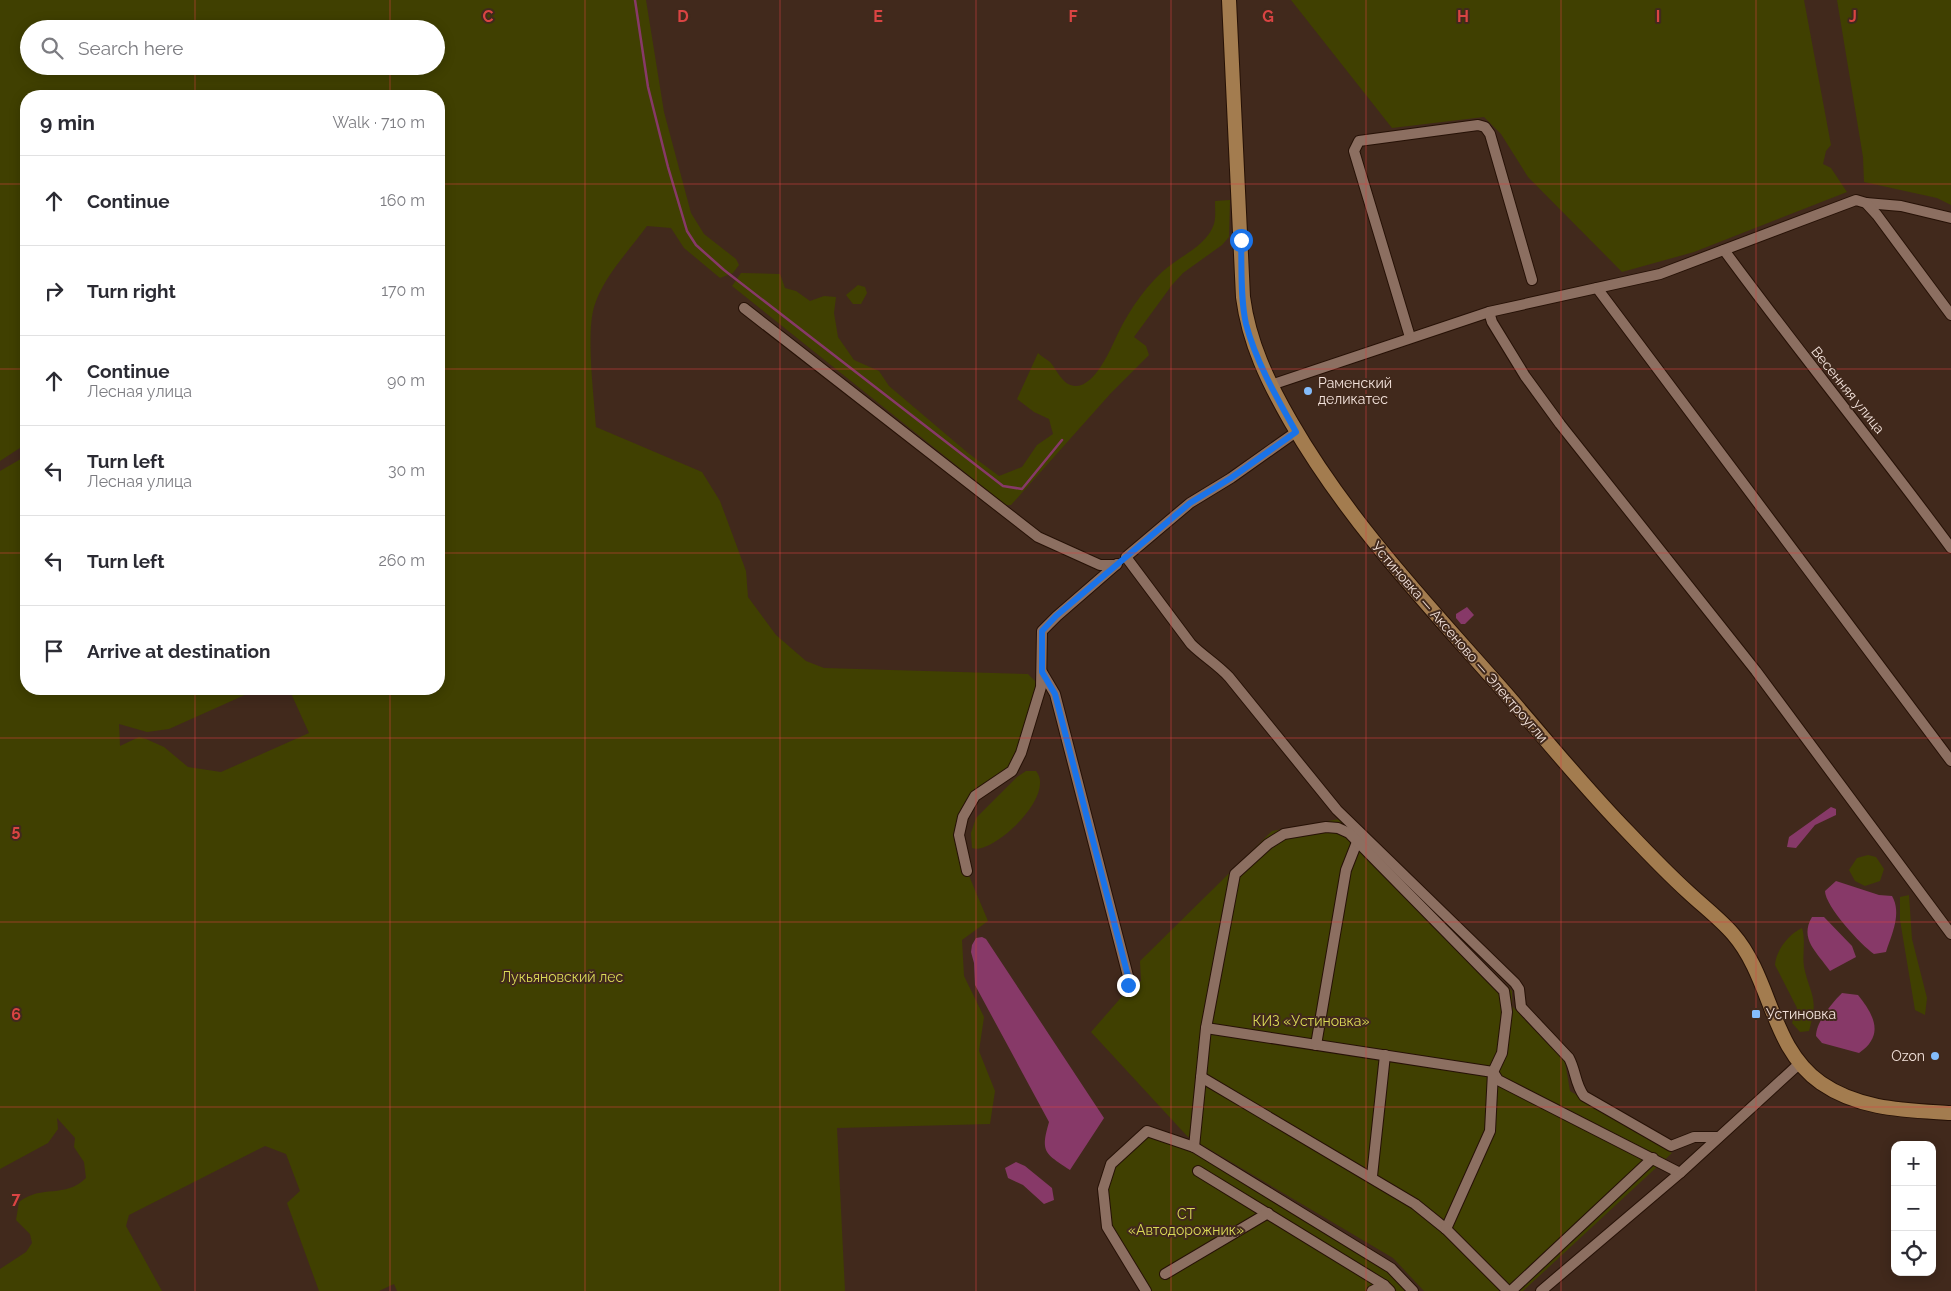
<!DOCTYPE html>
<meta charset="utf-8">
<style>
:root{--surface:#fff;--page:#f7f7f7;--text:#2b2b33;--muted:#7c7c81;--line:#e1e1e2}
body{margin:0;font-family:Raleway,sans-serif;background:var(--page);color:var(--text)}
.controls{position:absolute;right:15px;bottom:15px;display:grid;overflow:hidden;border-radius:10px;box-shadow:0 2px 12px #0003}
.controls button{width:45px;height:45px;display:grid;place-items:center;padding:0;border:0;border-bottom:1px solid var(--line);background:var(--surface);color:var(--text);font:25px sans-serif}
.stop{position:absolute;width:15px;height:15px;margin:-11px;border:4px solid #1a73e8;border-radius:50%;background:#fff}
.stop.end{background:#1a73e8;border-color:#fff;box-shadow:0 1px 5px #0008}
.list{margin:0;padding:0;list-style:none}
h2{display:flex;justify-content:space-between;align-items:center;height:65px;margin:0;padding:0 20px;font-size:21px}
h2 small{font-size:16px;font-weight:400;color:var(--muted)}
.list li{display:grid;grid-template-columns:32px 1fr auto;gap:15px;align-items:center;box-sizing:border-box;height:90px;padding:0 20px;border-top:1px solid var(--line)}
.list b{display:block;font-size:19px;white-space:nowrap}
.list p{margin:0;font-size:16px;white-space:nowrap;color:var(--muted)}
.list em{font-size:16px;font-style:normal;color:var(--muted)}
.icon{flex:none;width:28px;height:28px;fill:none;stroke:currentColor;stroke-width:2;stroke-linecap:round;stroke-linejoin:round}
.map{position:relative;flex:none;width:1951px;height:1291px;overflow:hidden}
.search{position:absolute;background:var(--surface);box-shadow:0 2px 12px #0003;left:20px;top:20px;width:425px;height:55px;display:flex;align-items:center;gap:12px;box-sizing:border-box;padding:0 18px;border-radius:28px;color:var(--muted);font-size:19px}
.panel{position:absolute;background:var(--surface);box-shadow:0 2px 12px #0003;left:20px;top:90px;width:425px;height:605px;border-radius:20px}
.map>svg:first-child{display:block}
.green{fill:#404001;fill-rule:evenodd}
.water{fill:#873968}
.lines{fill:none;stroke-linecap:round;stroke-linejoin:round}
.stream{stroke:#873968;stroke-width:2.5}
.street-casing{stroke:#261106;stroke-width:12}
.secondary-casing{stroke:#261106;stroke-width:16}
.street{stroke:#8c6f61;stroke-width:10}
.secondary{stroke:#a37c4f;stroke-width:14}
.route{stroke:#1a73e8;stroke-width:6}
.grid{fill:none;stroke:#da4443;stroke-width:1;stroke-opacity:0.55}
.poi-dot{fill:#84bcfb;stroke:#41291c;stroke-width:2}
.labels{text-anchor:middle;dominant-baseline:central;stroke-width:4;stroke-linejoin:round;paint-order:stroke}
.poi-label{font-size:14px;fill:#f4e3dc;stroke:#41291c;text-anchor:start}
.street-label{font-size:14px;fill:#f4e3dc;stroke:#41291c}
.park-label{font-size:14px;fill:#dbdb57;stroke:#41291c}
.grid-label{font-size:16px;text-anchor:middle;font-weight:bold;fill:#da4443;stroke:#41291c;stroke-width:4;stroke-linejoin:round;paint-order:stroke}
</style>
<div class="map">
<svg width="1951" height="1291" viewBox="0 0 1951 1291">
<rect width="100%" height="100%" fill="#41291c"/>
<!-- green -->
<g class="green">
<path d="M0,0H646L664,112L691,213L704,234L736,259L739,265L733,273L720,278L684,248L671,228L647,226C629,251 603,277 594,307C586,334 594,397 596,427L702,472L720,501L746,571L748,597L776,635L806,661L824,668L1028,674L1041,687L1012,771L975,796L959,835L967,871L988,921L962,940L964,976L984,1017L979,1051L995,1091L990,1124L837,1128L845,1291H397L394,1284L379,1291H319L287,1203L300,1191L286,1154L265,1146L129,1215L126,1226L162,1291H0V1269L26,1252L32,1243L30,1234L16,1220L19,1202C42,1184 65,1199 86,1178L84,1162L74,1147L75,1138L57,1118L58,1129L48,1143L0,1169V471L26,456V689H258L169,729L147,732L119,724L120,746L139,737L146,739L164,747L188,767L221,772L309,733L289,689H439V96H26V444L0,461ZM29,29H436V66H29Z"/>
<polygon points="1291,0 1804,0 1831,145 1826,151 1823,164 1831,168 1847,192 1694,252 1622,272 1528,177 1501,134 1484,117 1392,128"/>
<polygon points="1837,0 1951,0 1951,205 1937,198 1864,182 1863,157"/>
<path d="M1230,200L1229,237L1222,245L1183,273L1172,285L1134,337L1146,346L1149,355L1111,393L1011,505H1006L732,286L741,273L780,274L785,288L796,291L810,301L824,296L836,297L834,313L838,337L854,360L879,371L889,386L968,453L999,476L1022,467L1037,445L1053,434L1049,419L1034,412L1017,399L1038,353C1041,356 1046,359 1050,362C1058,371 1063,387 1077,386C1093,385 1107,357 1113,344C1125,317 1140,293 1162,272C1179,256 1206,247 1214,224C1216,217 1215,208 1215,201Z"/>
<polygon points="858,285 865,287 867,293 861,304 853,304 846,295"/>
<path d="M1036,771C1057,796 991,856 972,848L971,833L976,818L1017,777L1026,771Z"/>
<polygon points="1339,819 1512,991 1512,1006 1565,1062 1570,1091 1672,1153 1523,1291 1424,1291 1393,1258 1187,1136 1091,1032 1132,985 1141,981 1140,961 1272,831"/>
<polygon points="1868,855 1876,857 1884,869 1880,881 1865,886 1855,881 1849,870 1857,858"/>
<polygon points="1909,895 1912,939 1927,998 1925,1015 1915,1010 1900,920 1900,897"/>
<path d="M1802,928C1806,941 1802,954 1804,967C1811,998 1819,996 1809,1031L1800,1032L1792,1023L1797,1008L1775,965C1776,950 1789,934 1802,928Z"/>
<polygon points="1147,1131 1194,1147 1391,1268 1413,1291 1147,1291 1107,1227 1103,1189 1111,1164"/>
</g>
<!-- water -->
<g class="water">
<polygon points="1467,607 1474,615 1465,624 1461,624 1456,618 1456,614"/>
<polygon points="1831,807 1836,809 1836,815 1815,825 1796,848 1787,847 1789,837"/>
<path d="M1836,881L1879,895L1892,896C1902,913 1892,934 1886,952L1874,954C1861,945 1825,906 1825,891Z"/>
<path d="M1812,917H1824L1852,946L1856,957L1830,971C1817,952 1799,939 1812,917Z"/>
<path d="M982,937L986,939L1104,1118L1070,1170C1045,1153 1040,1153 1049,1122L975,985L974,963L971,952L972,945L976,938Z"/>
<path d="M1842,993L1858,995C1874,1015 1885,1035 1859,1053L1822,1043L1816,1036C1816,1022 1832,1003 1842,993Z"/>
<polygon points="1016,1162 1025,1166 1052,1188 1054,1200 1044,1204 1023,1185 1008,1178 1005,1168"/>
</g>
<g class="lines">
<!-- stream -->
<polyline class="stream" points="635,0 648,87 668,167 687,231 696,245 724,270 1003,486 1022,489 1062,440"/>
<!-- street casing -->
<g class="street-casing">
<g id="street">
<polyline points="1866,203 1901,206 1951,218"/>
<path d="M1724,250C1798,351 1877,447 1951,548"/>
<polyline points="1597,288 1951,761"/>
<polyline points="744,308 1038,537 1100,565 1116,565"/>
<polyline points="1489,312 1492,322 1525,376 1560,424 1756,671 1951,934"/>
<polyline points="1410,337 1354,151 1359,141 1478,125 1485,127 1490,134 1532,280"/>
<polyline points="1271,385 1489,312 1660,274 1856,200 1866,203 1877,215 1951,315"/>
<path d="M1296,432L1231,478L1190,503L1126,557L1191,644C1203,656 1217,664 1229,677L1337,810L1515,983L1519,989L1521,1007L1569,1058C1576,1071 1575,1084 1584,1096L1671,1146L1694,1137H1717"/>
<polyline points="1042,672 1055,694 1129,980 1128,985"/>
<polyline points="967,871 959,835 963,817 975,796 1012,771 1021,753 1041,687 1042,631 1057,616 1117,564"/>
<polyline points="1206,1028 1493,1072 1498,1080 1680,1173"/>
<polyline points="1316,1045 1346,870 1357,842"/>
<polyline points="1201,1077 1415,1204 1446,1229 1508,1291"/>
<polyline points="1194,1147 1206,1028 1235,874 1268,844 1284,834 1326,827 1338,828 1349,833 1504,991 1507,1012 1502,1053 1493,1072 1490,1131 1446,1229"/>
<polyline points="1198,1171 1384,1285 1390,1291"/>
<polyline points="1372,1176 1385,1055"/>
<polyline points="1165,1274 1268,1213"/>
<polyline points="1146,1291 1107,1227 1103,1189 1111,1164 1147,1131 1194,1147 1391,1268 1413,1291"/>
<polyline points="1372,1291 1384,1285"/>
<polyline points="1511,1291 1653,1158"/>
<polyline points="1541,1291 1680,1173 1799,1064"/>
</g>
</g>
<!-- secondary casing -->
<g class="secondary-casing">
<path id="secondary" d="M1229,0L1243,297C1249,343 1268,382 1291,422C1348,521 1426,603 1501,688C1543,736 1583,786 1628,832C1647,852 1667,873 1688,892C1703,906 1720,919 1733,934C1772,979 1770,1047 1821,1083C1860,1110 1906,1110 1951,1113"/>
</g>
<!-- street -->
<use href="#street" class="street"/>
<!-- secondary -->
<use href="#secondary" class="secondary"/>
</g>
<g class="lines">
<!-- route -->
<path class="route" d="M1128,985L1129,980L1055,694L1042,672V631L1056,616L1190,503L1231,478L1296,432C1277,398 1256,362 1246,324C1240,297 1242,267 1241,240"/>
</g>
<!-- grid -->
<path class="grid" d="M195,0V29M390,0V29M585,0V1291M780,0V1291M976,0V1291M1171,0V1291M1366,0V1291M1561,0V1291M1756,0V1291M195,66V96M390,66V96M0,184H26M439,184H1951M0,369H26M439,369H1951M0,553H26M439,553H1951M195,689V1291M390,689V1291M0,738H1951M0,922H1951M0,1107H1951"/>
<!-- markers -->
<g class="poi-dot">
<circle cx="1308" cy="391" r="5"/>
<rect x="1751" y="1009" width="10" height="10" rx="2.5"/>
<circle cx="1935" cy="1056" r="5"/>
</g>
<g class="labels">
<!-- poi labels -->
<g class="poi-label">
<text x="1318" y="383">Раменский<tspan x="1318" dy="16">деликатес</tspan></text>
<text x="1766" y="1014">Устиновка</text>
<text x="1925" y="1056" text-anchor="end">Ozon</text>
</g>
<!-- street labels -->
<g class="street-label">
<text transform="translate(1848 390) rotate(51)">Весенняя улица</text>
<text transform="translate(1460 642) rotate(49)">Устиновка — Аксеново — Электроугли</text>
</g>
<!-- park labels -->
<g class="park-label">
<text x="562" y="977">Лукьяновский лес</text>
<text x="1311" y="1021">КИЗ «Устиновка»</text>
<text x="1186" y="1214">СТ<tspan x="1186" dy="16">«Автодорожник»</tspan></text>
</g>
</g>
<g class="grid-label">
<text x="488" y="22">C</text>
<text x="683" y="22">D</text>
<text x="878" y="22">E</text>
<text x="1073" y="22">F</text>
<text x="1268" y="22">G</text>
<text x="1463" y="22">H</text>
<text x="1658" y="22">I</text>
<text x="1853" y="22">J</text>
<text x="16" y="836">5</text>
<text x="16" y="1020">6</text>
<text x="16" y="1204">7</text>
</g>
</svg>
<div class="controls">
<button>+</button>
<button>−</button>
<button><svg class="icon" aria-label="locate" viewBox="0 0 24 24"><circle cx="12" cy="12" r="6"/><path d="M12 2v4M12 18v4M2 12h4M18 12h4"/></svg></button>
</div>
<div class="stop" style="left:1241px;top:240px"></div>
<div class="stop end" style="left:1128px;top:985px"></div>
<div class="search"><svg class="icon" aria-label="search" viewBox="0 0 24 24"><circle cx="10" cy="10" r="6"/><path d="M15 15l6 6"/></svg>Search here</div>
<section class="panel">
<h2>9 min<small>Walk · 710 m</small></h2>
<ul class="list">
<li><svg class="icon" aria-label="ahead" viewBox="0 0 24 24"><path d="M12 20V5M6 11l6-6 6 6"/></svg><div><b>Continue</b></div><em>160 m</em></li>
<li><svg class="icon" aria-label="right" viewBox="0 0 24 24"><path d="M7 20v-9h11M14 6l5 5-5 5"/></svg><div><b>Turn right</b></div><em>170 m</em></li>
<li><svg class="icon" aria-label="ahead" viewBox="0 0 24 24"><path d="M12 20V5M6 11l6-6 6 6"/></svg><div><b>Continue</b><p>Лесная улица</p></div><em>90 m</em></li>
<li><svg class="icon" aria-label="left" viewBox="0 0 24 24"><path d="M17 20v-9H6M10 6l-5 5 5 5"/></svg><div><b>Turn left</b><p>Лесная улица</p></div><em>30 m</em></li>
<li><svg class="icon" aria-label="left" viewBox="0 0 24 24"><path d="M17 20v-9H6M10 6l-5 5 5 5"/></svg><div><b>Turn left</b></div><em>260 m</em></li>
<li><svg class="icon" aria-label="arrive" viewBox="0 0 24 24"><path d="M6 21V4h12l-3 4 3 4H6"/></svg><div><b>Arrive at destination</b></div></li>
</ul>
</section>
</div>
